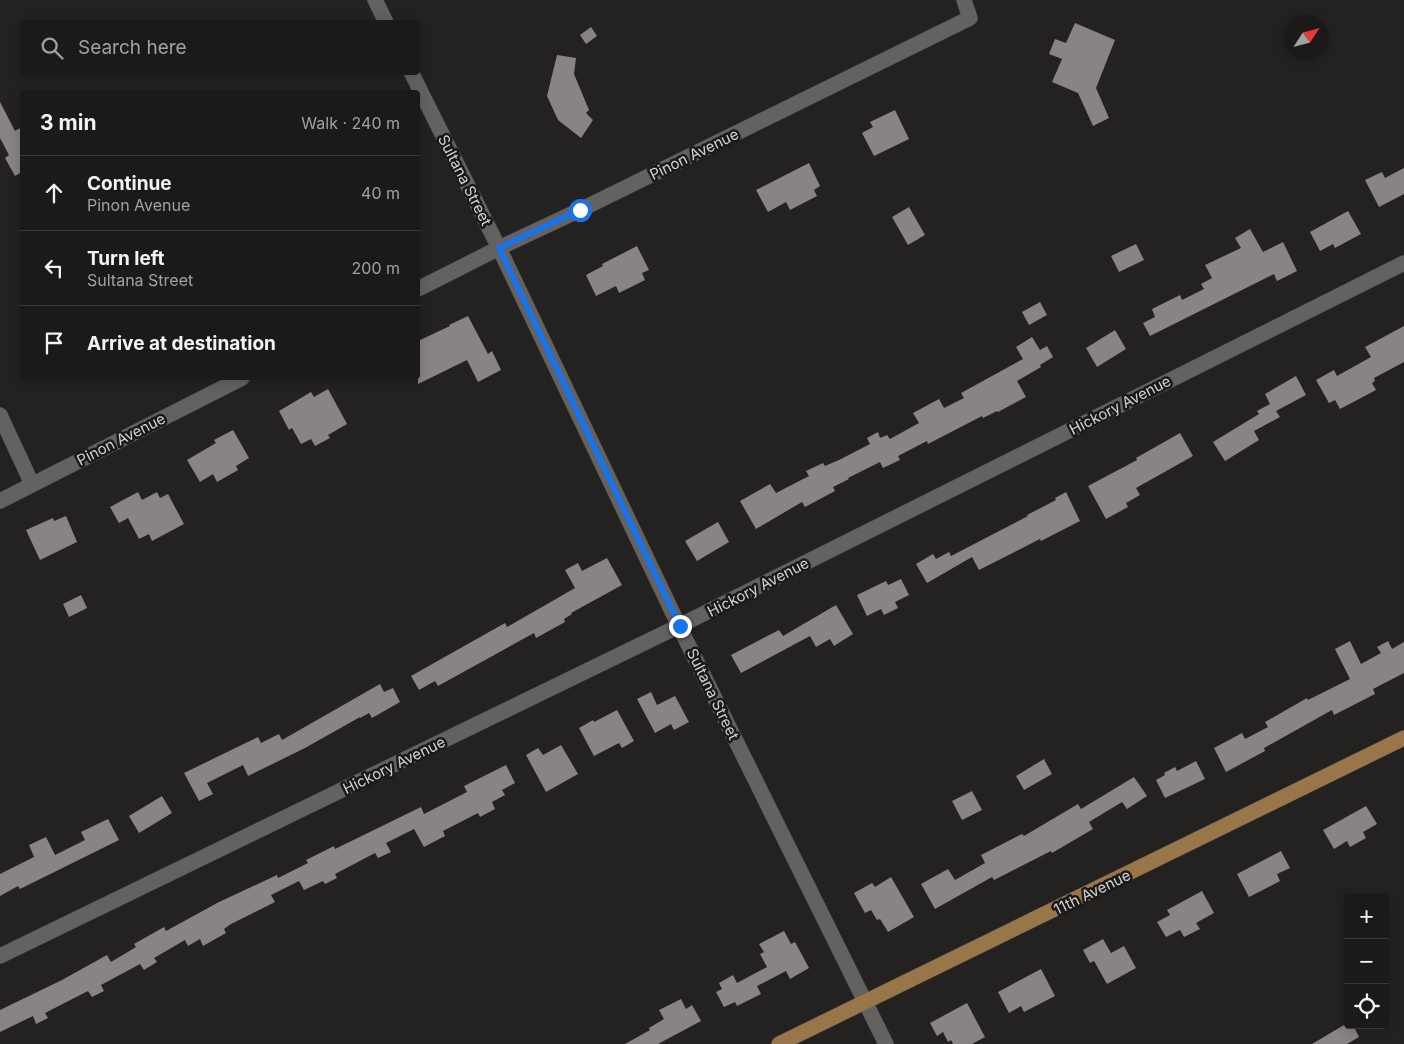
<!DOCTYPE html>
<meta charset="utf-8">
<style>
:root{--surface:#1b1a18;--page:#282725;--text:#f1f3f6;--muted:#a0a1a2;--line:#393837}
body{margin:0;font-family:Inter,sans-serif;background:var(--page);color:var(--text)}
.controls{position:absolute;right:15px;bottom:15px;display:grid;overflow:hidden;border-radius:5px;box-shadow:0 2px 12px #0003}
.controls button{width:45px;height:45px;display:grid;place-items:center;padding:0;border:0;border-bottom:1px solid var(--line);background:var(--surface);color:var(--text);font:25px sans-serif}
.compass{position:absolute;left:1284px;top:15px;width:45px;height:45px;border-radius:50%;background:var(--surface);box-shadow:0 2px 12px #0003;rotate:54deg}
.stop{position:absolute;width:15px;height:15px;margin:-11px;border:4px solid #1a73e8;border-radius:50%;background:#fff}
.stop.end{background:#1a73e8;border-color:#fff;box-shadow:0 1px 5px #0008}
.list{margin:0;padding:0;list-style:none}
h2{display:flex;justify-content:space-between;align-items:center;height:65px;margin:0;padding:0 20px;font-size:21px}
h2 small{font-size:16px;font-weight:400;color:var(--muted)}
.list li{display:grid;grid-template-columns:32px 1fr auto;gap:15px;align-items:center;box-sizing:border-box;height:75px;padding:0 20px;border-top:1px solid var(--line)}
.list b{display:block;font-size:19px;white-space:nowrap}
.list p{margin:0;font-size:16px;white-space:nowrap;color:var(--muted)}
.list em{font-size:16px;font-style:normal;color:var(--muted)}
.icon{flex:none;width:28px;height:28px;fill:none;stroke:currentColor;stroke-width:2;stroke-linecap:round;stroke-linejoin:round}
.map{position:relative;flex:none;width:1404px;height:1044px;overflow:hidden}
.search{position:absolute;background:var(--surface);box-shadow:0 2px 12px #0003;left:20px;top:20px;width:400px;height:55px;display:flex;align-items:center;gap:12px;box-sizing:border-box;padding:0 18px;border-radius:5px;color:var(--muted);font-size:19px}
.panel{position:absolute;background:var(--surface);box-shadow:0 2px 12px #0003;left:20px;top:90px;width:400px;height:290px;border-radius:5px}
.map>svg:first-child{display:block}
.building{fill:#888486}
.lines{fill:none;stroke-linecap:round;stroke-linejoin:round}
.minor-casing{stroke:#41403e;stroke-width:16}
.major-casing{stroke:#41403e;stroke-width:16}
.minor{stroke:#646260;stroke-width:15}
.major{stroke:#997649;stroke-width:15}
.route{stroke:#1a73e8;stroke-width:6}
.labels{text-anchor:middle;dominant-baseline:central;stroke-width:5;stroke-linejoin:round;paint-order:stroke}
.street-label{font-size:15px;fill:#d4d3d1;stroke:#1a1917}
</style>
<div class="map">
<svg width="1404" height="1044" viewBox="0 0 1404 1044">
<rect width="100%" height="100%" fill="#242220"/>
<!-- building -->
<g class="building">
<polygon points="1075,23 1115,40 1096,88 1109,118 1093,126 1078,93 1052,82 1062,59 1049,54 1055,39 1066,43"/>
<polygon points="591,27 597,36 586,44 580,35"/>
<polygon points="557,55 576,58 574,74 589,110 586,113 593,120 581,138 558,120 547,96"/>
<polygon points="0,102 15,131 22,127 22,172 15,176 5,158 9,155 0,138"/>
<polygon points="895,110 909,139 874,156 862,133 873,127 870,122"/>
<polygon points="809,163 820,186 814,190 817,196 790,210 786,202 768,212 756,190"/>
<polygon points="1404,168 1404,194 1379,207 1365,180 1382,172 1385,178"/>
<polygon points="909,207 925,235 908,245 892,217"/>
<polygon points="1348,211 1361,234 1335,248 1333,244 1320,251 1310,232"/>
<polygon points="1250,229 1263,252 1283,242 1297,271 1277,281 1274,274 1150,336 1143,323 1155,317 1152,309 1180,295 1182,300 1204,289 1201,284 1212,278 1205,265 1241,248 1235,238"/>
<polygon points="1136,244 1144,260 1119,272 1111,256"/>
<polygon points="637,246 649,270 642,273 645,280 619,293 616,286 596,296 586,275 603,266 602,264"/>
<polygon points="1040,302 1047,315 1029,325 1022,312"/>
<polygon points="468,316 488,354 492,351 501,370 478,382 467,360 418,384 418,341 450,326 449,325"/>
<polygon points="1404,326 1404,362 1374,378 1375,381 1372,383 1376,390 1340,409 1335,400 1329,403 1316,380 1334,370 1337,376 1371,357 1365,347"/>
<polygon points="1115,330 1126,349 1097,367 1086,348"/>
<polygon points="1032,337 1040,350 1047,346 1053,357 1040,365 1041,367 1017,381 1026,397 998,412 997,411 983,418 982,416 928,444 927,441 898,456 900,460 883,468 880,462 848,478 849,479 833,487 835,491 805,507 802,502 756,529 740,501 770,484 776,493 809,476 806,471 823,463 825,466 839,460 870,444 867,438 878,432 880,438 887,435 890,439 919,423 913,413 939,399 944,408 964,398 961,393 1023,359 1016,347"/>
<polygon points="1296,376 1306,395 1276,411 1280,417 1254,431 1259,440 1225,461 1213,442 1259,414 1257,411 1270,404 1265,394"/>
<polygon points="328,389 347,424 328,435 330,438 315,446 311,439 301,444 292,428 289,430 279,411 311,392 314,397"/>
<polygon points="233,430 249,458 236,466 238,470 217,482 213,474 200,482 187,460 216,443 214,440"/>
<polygon points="1180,433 1193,456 1136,488 1140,495 1126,503 1128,507 1106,519 1088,486 1137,460 1136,458"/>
<polygon points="138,492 142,500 157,492 160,498 168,494 184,524 152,541 149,534 139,539 128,518 119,523 110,507"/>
<polygon points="1066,492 1080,521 1041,541 1040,539 979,570 972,557 927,583 916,564 933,554 936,559 949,552 951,556 1028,516 1027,515 1056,500 1055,498"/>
<polygon points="66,516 77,542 40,560 26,530 53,518 54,521"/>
<polygon points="718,522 729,542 697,561 685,541"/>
<polygon points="607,558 622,585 571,613 572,614 564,619 565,622 536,638 534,633 438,686 435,681 419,690 411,676 505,623 507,627 575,588 565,570 578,563 582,571"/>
<polygon points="901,579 909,595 895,602 898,608 884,615 881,609 867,616 857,595 886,581 888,585"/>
<polygon points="81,595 87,608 69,617 63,604"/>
<polygon points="836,605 853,634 834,646 830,639 816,647 810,636 741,673 731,655 779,630 783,636"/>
<polygon points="1350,641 1361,664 1381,653 1377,647 1388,641 1392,649 1404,642 1404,673 1373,689 1375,694 1334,715 1332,710 1264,748 1265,751 1226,772 1214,748 1242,733 1245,739 1268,727 1265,722 1307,698 1308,700 1350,679 1335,649"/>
<polygon points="380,684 384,692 393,688 400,702 372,718 369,713 360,718 360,717 305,748 248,776 243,765 207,783 213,794 199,801 184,773 258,737 261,743 279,734 282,740"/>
<polygon points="651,692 657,705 675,696 689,722 674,730 671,724 655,733 637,699"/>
<polygon points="617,710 634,741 622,748 619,743 594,756 579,728 593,720 594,722"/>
<polygon points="561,745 578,774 546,792 526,755 538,748 543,755"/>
<polygon points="1044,759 1052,774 1024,790 1016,776"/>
<polygon points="1196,761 1205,779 1165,798 1156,780 1165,775 1164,773 1175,767 1177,771"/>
<polygon points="506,765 515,783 502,790 505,795 492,802 495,809 480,817 478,813 443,831 445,836 424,847 414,829 386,843 391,852 378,858 375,853 335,874 337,878 325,884 323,881 304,890 299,881 271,895 275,902 231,924 224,929 226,933 203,946 200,939 188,946 185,940 154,958 157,962 144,970 140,964 101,985 104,991 92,997 88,991 45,1013 48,1018 36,1024 33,1016 0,1032 0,1010 62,980 107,955 111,962 136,947 134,944 164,927 166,931 219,902 277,875 278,878 308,863 306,860 334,846 335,849 421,807 424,814 467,792 464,786"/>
<polygon points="1134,777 1147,796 1127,809 1122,802 1089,822 1093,829 1052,853 1051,851 994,880 992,877 935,909 921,884 948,869 955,880 985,863 981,855 1022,834 1024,836 1078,804 1081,809"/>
<polygon points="972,791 982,810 962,820 952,801"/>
<polygon points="162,796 172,813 139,833 129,816"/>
<polygon points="1366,806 1377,824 1363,832 1366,838 1350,847 1347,841 1334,849 1323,830"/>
<polygon points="108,819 119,840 20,889 18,886 0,896 0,874 34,857 29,845 46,837 55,855 85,840 81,832"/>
<polygon points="1281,851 1290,868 1277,874 1280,881 1249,897 1237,874"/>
<polygon points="891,877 914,917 888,932 880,919 877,920 871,910 865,913 854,893 872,883 875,887"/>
<polygon points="1202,891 1214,913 1196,923 1200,929 1184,937 1180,930 1166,937 1157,922 1170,915 1167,910"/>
<polygon points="784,931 791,944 795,942 809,968 790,979 786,971 757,986 761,994 737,1006 735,1002 724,1007 716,992 722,989 719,983 733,975 737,983 767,967 760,954 764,952 759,944"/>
<polygon points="1103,939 1111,953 1124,946 1136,968 1107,984 1094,961 1090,963 1083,950"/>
<polygon points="1041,969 1055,996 1024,1012 1021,1006 1009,1013 998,992"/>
<polygon points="681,999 686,1009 692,1005 701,1021 658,1044 625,1044 650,1030 649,1028 664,1019 659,1010"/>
<polygon points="967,1003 985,1037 972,1044 953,1044 951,1040 948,1042 943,1032 937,1036 930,1023"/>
<polygon points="1344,1025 1353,1025 1359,1037 1347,1044 1312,1044"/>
</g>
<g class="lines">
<!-- minor casing -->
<g class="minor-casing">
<g id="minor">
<polyline points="375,0 386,22"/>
<polyline points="411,72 499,248 679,626 886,1044"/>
<polyline points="418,289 499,248 580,210 970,18 964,0"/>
<polyline points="0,415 32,484"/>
<polyline points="0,501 242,378"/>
<polyline points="0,956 679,626 1404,263"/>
</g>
</g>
<!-- major casing -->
<g class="major-casing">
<polyline id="major" points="779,1044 1404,738"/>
</g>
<!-- minor -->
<use href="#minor" class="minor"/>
<!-- major -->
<use href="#major" class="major"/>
</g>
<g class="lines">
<!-- route -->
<polyline class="route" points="580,210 499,248 680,626"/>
</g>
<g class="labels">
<!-- street labels -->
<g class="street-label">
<text transform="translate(694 154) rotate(-26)">Pinon Avenue</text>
<text transform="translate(465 180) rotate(63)">Sultana Street</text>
<text transform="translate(1120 405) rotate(-27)">Hickory Avenue</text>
<text transform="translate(121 439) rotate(-27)">Pinon Avenue</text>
<text transform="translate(758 587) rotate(-27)">Hickory Avenue</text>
<text transform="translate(713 694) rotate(64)">Sultana Street</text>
<text transform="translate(394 765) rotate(-26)">Hickory Avenue</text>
<text transform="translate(1092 892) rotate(-26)">11th Avenue</text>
</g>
</g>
</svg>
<div class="controls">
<button>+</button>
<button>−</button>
<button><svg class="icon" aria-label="locate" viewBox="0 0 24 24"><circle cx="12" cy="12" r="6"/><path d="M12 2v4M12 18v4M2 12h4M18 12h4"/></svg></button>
</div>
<svg class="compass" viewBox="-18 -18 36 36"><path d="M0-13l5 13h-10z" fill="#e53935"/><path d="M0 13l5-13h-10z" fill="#a0a1a2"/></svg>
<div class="stop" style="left:580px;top:210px"></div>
<div class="stop end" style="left:680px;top:626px"></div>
<div class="search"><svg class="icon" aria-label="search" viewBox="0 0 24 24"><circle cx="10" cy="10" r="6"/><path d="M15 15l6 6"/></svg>Search here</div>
<section class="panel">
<h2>3 min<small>Walk · 240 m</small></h2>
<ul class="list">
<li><svg class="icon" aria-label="ahead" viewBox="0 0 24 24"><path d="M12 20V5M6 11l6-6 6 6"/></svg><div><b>Continue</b><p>Pinon Avenue</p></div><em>40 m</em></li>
<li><svg class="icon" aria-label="left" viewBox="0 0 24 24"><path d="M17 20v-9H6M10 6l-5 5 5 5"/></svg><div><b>Turn left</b><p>Sultana Street</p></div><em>200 m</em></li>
<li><svg class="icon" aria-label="arrive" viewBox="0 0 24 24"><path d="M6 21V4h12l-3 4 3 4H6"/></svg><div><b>Arrive at destination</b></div></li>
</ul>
</section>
</div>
